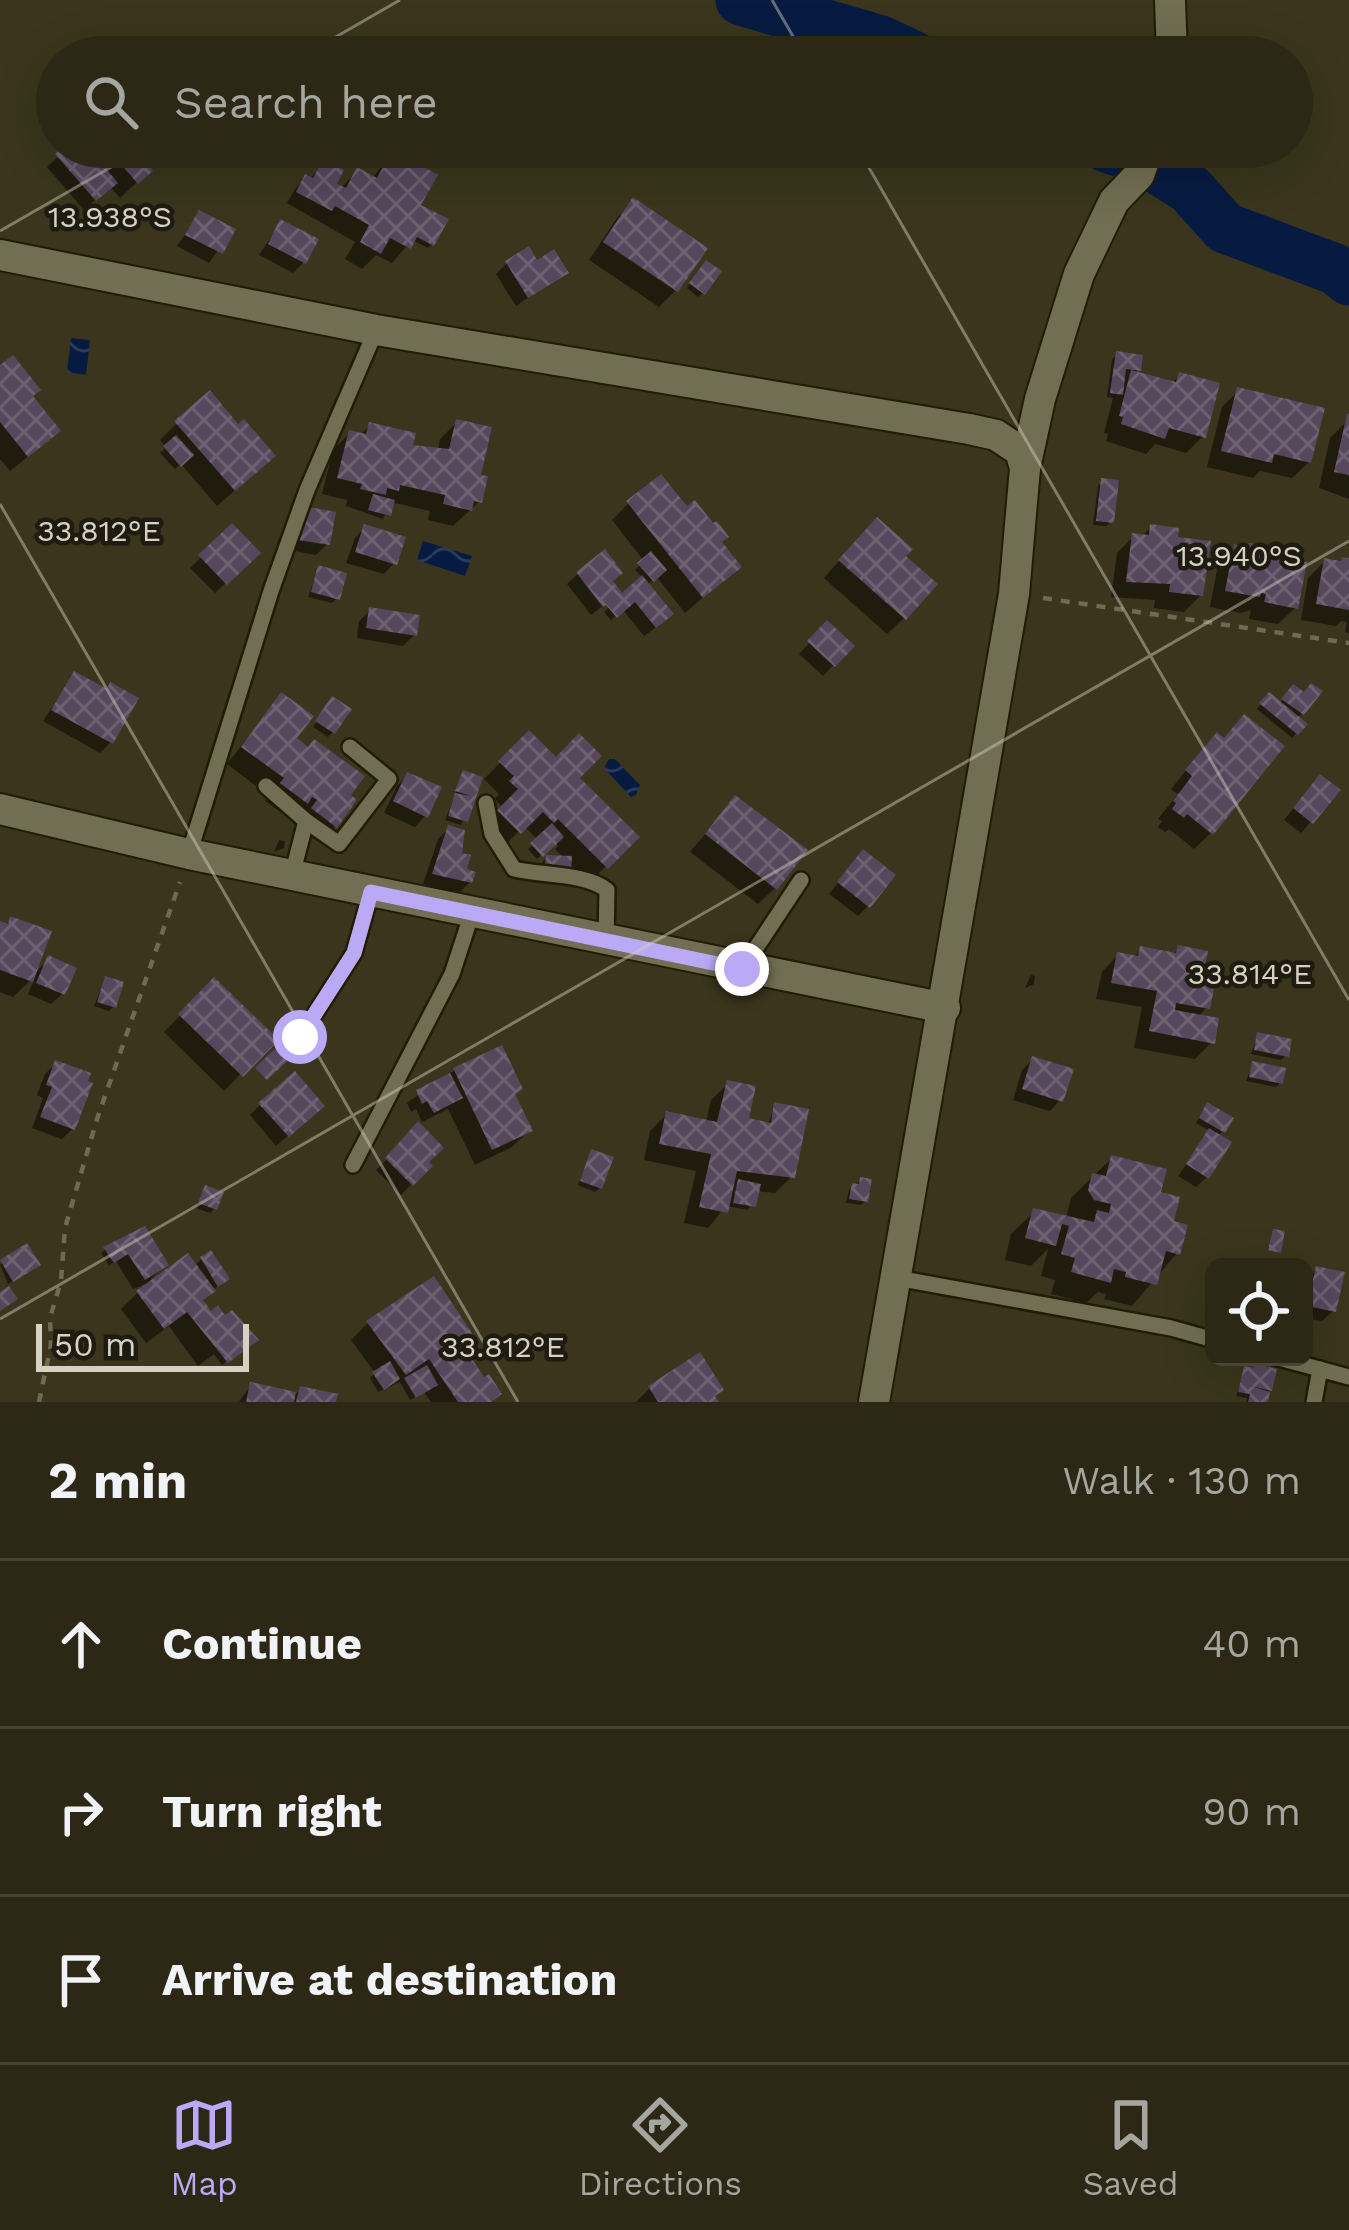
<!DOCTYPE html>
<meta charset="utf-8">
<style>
:root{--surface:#2c2815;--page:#383422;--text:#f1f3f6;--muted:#a6a6a0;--line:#484434;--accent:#baaaf6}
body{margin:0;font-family:"Work Sans",sans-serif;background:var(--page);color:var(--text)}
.controls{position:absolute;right:36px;bottom:36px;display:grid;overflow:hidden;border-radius:18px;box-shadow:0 12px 48px #0002}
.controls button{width:108px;height:108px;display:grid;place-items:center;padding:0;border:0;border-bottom:3px solid var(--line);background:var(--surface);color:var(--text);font:60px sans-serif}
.scale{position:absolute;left:36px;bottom:30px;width:213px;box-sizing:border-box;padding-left:12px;border:6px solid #d5d2c3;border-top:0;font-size:33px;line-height:42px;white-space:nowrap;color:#d5d2c3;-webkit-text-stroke:9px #1e1c11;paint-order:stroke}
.stop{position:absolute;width:36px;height:36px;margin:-27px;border:9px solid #baaaf6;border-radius:50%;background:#fff}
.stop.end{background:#baaaf6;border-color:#fff;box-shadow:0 3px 12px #0008}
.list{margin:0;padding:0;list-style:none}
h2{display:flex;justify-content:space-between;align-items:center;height:156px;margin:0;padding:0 48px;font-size:51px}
h2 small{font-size:39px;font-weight:400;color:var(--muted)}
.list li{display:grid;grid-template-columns:78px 1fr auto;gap:36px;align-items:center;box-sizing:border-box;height:168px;padding:0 48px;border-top:3px solid var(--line)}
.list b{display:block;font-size:45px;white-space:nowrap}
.list em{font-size:39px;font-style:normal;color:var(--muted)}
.icon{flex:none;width:66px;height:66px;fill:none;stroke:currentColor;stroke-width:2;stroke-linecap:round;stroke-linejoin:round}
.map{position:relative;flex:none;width:1349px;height:1402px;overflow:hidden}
.search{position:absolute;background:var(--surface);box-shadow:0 12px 48px #0002;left:36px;right:36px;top:36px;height:132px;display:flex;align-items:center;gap:30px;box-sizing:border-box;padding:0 42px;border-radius:66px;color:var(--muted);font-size:45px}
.sheet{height:660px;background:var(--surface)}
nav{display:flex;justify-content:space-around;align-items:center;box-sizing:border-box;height:168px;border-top:3px solid var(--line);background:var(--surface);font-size:33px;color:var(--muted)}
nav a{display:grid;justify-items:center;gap:6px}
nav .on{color:var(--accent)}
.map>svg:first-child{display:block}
.water{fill:url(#water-waves)}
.shadow{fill:#0007}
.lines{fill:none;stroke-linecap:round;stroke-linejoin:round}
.river{stroke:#071b42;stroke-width:51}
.building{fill:url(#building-cross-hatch)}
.lane-casing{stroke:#211c04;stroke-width:20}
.street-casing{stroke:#211c04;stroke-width:34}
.path{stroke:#6e6a54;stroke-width:4.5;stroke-dasharray:9 9;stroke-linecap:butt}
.lane{stroke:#726e53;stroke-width:15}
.street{stroke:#726e53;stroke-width:30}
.route{stroke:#baaaf6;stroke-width:15}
.ticks{fill:none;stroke:#d5d2c3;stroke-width:3;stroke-opacity:0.45}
.ticks-label{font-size:30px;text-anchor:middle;fill:#d5d2c3;stroke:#1e1c11;stroke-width:9;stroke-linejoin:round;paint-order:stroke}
</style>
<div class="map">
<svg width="1349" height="1402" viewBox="0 0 1349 1402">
<defs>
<pattern id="water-waves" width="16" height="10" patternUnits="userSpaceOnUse" patternTransform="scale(3)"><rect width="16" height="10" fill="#071b42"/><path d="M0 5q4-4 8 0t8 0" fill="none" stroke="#2a3b5c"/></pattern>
<pattern id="building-cross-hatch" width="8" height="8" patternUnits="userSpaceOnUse" patternTransform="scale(3)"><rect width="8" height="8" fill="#56475c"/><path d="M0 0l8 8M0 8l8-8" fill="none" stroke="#6d6172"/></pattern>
</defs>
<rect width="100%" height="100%" fill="#3a351c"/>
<!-- water -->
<g class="water">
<polygon points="71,338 90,340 86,375 67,372"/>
<polygon points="423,541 472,556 465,576 417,560"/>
<polygon points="609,759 615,759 640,785 636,795 631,797 604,768"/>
</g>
<!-- shadow -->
<g class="shadow">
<polygon points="69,147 156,147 141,161 149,171 120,198 110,186 84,210 47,167"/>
<polygon points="396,147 404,147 417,166 417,206 432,244 428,248 412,240 392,263 376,255 362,269 345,259 355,242 287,203 295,189 305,178 309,180 324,162 333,185 340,189 358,171 372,179"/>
<polygon points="634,201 676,290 659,307 589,260 617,218"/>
<polygon points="200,213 232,230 209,263 177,246"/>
<polygon points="281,223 304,262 293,273 259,255"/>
<polygon points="507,263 536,264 565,272 516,306 496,274"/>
<polygon points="702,268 703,293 698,297 687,288"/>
<polygon points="1117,355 1138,370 1134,374 1171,384 1180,375 1203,436 1186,453 1155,444 1146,454 1106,441 1108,434 1104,433 1113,398 1107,397 1112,359"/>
<polygon points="0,369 30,397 40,447 10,471 0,459"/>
<polygon points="1238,391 1309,462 1292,478 1260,471 1253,478 1207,467 1222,407"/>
<polygon points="1347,421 1349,421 1349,499 1319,488 1330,438"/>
<polygon points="457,422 477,477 479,502 453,526 428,520 430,511 391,502 383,519 346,506 347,500 322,494 333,450 350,433 359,436 370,425 409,447 438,449 440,439"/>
<polygon points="176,424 256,472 217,506 181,464 175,469 160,453 166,447 160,440"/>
<polygon points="1102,481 1111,522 1106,526 1093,525 1098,486"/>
<polygon points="628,504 686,510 738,567 685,613 656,576 647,585 659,625 644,636 623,610 611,620 604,612 614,603 611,600 591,615 567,584 578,574 610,582 621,597 643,578 635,570 644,561 612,520"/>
<polygon points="295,520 327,544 316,555 289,550"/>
<polygon points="232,527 257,553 215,593 190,568"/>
<polygon points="365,527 394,563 384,574 346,563 355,538"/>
<polygon points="1151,527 1174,540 1201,595 1184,612 1154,608 1155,600 1111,597 1117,553 1134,536 1141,537"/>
<polygon points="860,537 902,556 904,618 887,634 824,578"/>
<polygon points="1235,547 1272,558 1295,608 1278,624 1249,619 1251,610 1240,613 1210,607 1218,564"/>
<polygon points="1325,561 1349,562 1349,633 1345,632 1347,622 1341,621 1336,626 1301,620 1308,578"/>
<polygon points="319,569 337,598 332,603 308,597"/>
<polygon points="370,611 414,635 403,646 357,638 359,621"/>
<polygon points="827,624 851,646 823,676 799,654"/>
<polygon points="74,674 111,742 100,753 43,721"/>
<polygon points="1288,692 1302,713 1296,719 1303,725 1292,738 1257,709 1269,696 1279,705"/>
<polygon points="281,696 293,739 335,826 318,842 296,826 302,818 295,813 289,818 265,801 269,796 227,764"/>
<polygon points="328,704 333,732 328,737 313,727"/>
<polygon points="529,734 635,837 589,883 568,863 541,877 542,862 547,858 565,859 555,849 558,846 555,842 537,859 528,849 538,840 524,826 502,848 482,829 503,808 495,799 499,794 484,779"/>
<polygon points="1200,753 1211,833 1194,849 1169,829 1165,832 1158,827 1162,821 1158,819 1178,794 1171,789"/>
<polygon points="464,773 479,778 461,825 445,820"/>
<polygon points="408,775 425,816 415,827 384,813 397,786"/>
<polygon points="1310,788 1337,791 1301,833 1284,820"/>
<polygon points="735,799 775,888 758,904 690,852"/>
<polygon points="449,828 470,882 459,893 423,884 438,839"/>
<polygon points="279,840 285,841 284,848 274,852"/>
<polygon points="853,864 868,906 858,916 829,894"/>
<polygon points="11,920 32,976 49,959 62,994 51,1004 28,994 36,975 13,997 0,992 0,924 5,926"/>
<polygon points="1179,948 1207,1007 1198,1017 1212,1042 1195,1059 1134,1048 1142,1007 1096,999 1102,972 1118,955 1133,958 1141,950 1172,955"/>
<polygon points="1031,975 1035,976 1034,984 1025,988"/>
<polygon points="105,979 114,1006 109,1011 94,1006"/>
<polygon points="214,981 274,1040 224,1091 164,1032"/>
<polygon points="1258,1036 1286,1055 1281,1060 1251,1054"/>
<polygon points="1033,1059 1060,1100 1050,1111 1013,1100 1022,1070"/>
<polygon points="56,1063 72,1129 62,1139 32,1128 43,1098 37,1095 45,1074"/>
<polygon points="1253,1064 1280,1083 1276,1087 1246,1081"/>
<polygon points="455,1070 512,1096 529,1130 512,1147 475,1165 448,1109 422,1122 416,1109 411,1112 407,1103"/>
<polygon points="728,1084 745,1120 768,1125 775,1106 792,1176 775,1193 756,1191 748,1210 726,1206 708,1228 684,1223 696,1171 644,1160 650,1131 667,1114 706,1122 711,1100"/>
<polygon points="260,1105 310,1116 276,1146 250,1115"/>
<polygon points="1204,1110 1223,1131 1217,1137 1207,1177 1196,1187 1178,1176 1210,1131 1196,1123"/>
<polygon points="403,1143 429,1166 401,1195 376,1170"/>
<polygon points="592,1152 600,1188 595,1192 578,1185"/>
<polygon points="1112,1158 1157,1194 1170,1223 1177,1253 1132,1306 1104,1299 1106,1294 1098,1292 1086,1303 1051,1294 1055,1280 1041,1276 1048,1249 1031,1266 1005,1260 1011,1234 1034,1212 1071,1220 1067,1214 1071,1198"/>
<polygon points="861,1180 865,1201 861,1205 846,1203 849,1190"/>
<polygon points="206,1189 215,1208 210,1213 196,1208"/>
<polygon points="115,1242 165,1264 151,1279 153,1282 194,1266 202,1259 221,1283 201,1301 210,1315 251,1344 222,1365 214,1354 198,1366 169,1326 146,1343 121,1309 148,1283 133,1289 116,1261 109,1265 101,1253"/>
<polygon points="26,1247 32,1269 8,1284 0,1264"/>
<polygon points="1317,1269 1333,1311 1322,1321 1304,1318 1306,1280"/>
<polygon points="368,1323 462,1349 483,1381 499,1394 491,1402 431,1402 424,1392 410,1400 400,1382 378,1392 370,1378 375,1373 351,1340"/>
<polygon points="1245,1369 1273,1372 1266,1402 1246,1402 1247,1398 1236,1396"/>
<polygon points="251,1385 295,1395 301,1389 334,1396 333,1402 239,1402"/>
<polygon points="650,1388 712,1398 715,1402 636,1402"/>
</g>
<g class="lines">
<!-- river -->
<g class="river">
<polyline points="741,0 881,41 915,57"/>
<polyline points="1106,147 1135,157"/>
<polyline points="1155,167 1190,189 1225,228 1335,269 1349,280"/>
</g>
</g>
<!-- building -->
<g class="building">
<polygon points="64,147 88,147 118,183 96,201 55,154"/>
<polygon points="106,147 159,147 144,160 153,171 138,184"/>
<polygon points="394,147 410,147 426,156 421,165 438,175 421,205 449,219 434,246 417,237 411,249 390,238 381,254 360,242 369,225 335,206 332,211 296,192 305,174 313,178 323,159 344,170 337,184 346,188 357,167 377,178"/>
<polygon points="633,197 708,248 678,292 603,242"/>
<polygon points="199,210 236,229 223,254 185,235"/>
<polygon points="280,219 319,239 306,264 268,244"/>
<polygon points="529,246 537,260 554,249 569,273 528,298 505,261"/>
<polygon points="706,260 722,271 705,295 689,283"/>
<polygon points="1116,351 1143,355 1141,371 1126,369 1123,395 1110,393"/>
<polygon points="13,355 41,390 33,396 61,431 28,457 0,422 0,365"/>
<polygon points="1131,370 1176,382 1179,372 1220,383 1206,438 1169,428 1165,439 1121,424 1123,417 1119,416"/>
<polygon points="1237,387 1325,408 1311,463 1274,454 1272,463 1221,451"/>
<polygon points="210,390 238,424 244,419 276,456 235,491 174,421"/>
<polygon points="1347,414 1349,414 1349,475 1334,472"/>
<polygon points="456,419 492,427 481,475 488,476 482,503 474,501 472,511 443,504 445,495 400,485 399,491 387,488 386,495 360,489 362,484 337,478 349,430 366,434 369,422 416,433 413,445 449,449"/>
<polygon points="176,435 194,455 181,467 163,446"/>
<polygon points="661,474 687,506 695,500 713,523 717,521 729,537 722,542 742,567 703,598 626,501"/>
<polygon points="1101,478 1119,480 1114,523 1096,521"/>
<polygon points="373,494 395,500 391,516 368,510"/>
<polygon points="304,506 336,512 330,545 298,540"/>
<polygon points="877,517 913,549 906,556 938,584 906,620 838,560"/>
<polygon points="232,523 261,553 227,585 198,555"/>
<polygon points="364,524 406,537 397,565 355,552"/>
<polygon points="1150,524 1179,528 1178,537 1211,541 1203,596 1169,592 1170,584 1126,582 1132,533 1149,535"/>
<polygon points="1245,542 1276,548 1275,556 1307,562 1298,609 1264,602 1266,594 1261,593 1260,597 1225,591 1234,544 1244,547"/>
<polygon points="605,549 623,573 613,581 622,593 642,575 674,614 656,628 635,602 617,618 606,605 603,607 576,572"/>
<polygon points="651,551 667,570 654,582 637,563"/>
<polygon points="1342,557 1349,558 1349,610 1316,604 1324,558 1341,561"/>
<polygon points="318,565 347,573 340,600 311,592"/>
<polygon points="369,607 420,615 417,636 366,628"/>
<polygon points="827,620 855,646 835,667 807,641"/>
<polygon points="74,671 107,689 110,682 139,698 113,744 51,710"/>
<polygon points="1311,683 1323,691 1304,715 1281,699 1293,684 1304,692"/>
<polygon points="281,692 314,716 297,738 308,747 314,739 365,776 351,795 357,800 337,828 311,808 317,800 312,797 308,804 280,783 284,778 241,747"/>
<polygon points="1269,692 1308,724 1298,735 1259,703"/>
<polygon points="332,696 352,709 335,734 315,721"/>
<polygon points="1244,714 1285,746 1213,835 1187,814 1184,818 1172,809 1176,803 1173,801 1192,776 1185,770 1217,732 1224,738"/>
<polygon points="529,730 556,757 579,733 602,756 580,778 640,837 608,869 558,819 554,823 543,812 521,834 497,810 518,789 509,781 514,776 498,761"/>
<polygon points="463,770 483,777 468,822 448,816 455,793 471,796 455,791"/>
<polygon points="407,772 442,787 428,818 393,801"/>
<polygon points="1320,774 1341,790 1313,824 1293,808"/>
<polygon points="735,795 808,850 777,890 705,834"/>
<polygon points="552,823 564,837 543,857 530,843"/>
<polygon points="448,825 465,830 462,853 471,855 467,869 476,872 472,883 432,874"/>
<polygon points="863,849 896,875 870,908 837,882"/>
<polygon points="546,855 572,856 571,875 544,873"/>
<polygon points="10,916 52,931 33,982 0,970 0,921 8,924"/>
<polygon points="1178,945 1208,951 1202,981 1215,984 1210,1009 1176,1003 1175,1010 1219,1018 1215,1044 1149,1031 1157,991 1111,983 1117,952 1138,956 1140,946 1176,953"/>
<polygon points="48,955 77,968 65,995 36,983"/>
<polygon points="105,976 124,982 116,1008 97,1002"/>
<polygon points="214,977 279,1040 243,1077 178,1014"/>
<polygon points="1257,1032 1292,1039 1289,1057 1254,1050"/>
<polygon points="279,1045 291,1058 267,1080 255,1068"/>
<polygon points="502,1045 523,1089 515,1094 533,1131 492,1150 453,1068"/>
<polygon points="1032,1056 1074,1069 1063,1102 1022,1089"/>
<polygon points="55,1060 91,1073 88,1081 93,1083 75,1130 40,1117 52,1087 46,1085"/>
<polygon points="1252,1061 1286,1068 1283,1084 1249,1077"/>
<polygon points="295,1071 325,1106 289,1137 258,1103"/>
<polygon points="450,1073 463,1098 434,1113 427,1101 422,1104 416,1090"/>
<polygon points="727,1080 756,1086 749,1118 771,1123 774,1102 809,1109 795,1178 737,1171 728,1213 699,1207 711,1154 659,1144 666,1111 717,1122"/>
<polygon points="1207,1102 1234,1118 1225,1133 1199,1118"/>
<polygon points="418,1121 444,1148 429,1162 433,1166 413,1186 385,1158"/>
<polygon points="1209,1128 1232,1142 1209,1179 1186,1164"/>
<polygon points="591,1149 614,1157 602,1189 580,1181"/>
<polygon points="1111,1155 1167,1169 1161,1192 1180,1197 1174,1221 1188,1225 1180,1255 1166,1251 1157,1285 1125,1277 1126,1272 1114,1269 1111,1283 1071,1272 1075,1258 1061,1254 1069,1226 1062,1224 1056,1246 1025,1238 1033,1208 1094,1222 1097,1210 1109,1213 1111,1204 1094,1200 1088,1190 1092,1173 1106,1176"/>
<polygon points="860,1177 872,1179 868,1202 849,1199 852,1183 859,1184"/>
<polygon points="738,1179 761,1184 756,1207 733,1203"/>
<polygon points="205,1185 224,1192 217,1210 198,1203"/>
<polygon points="145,1226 169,1265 145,1280 128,1254 114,1263 103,1247"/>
<polygon points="1273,1229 1285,1231 1281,1253 1268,1250"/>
<polygon points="27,1243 41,1265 13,1282 0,1260"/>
<polygon points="211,1250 230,1279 218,1287 200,1257"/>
<polygon points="188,1253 216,1291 203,1300 211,1311 218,1305 225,1315 232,1310 259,1340 228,1363 187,1312 164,1329 136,1291"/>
<polygon points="1316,1266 1345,1272 1336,1312 1307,1306"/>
<polygon points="434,1276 476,1339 464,1347 484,1377 489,1374 502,1394 491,1402 458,1402 429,1359 406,1375 366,1321"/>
<polygon points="9,1286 18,1299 0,1311 0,1292"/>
<polygon points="700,1352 724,1390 715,1396 719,1402 658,1402 648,1386"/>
<polygon points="390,1361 400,1379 384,1390 372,1372"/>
<polygon points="1255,1364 1277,1369 1272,1391 1251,1386 1270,1392 1268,1402 1248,1402 1250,1394 1238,1392 1244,1366 1253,1368"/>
<polygon points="427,1365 438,1385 416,1398 404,1378"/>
<polygon points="250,1382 296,1392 294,1402 246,1402"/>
<polygon points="300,1386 338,1394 336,1402 296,1402"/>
</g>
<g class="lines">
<!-- lane casing -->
<g class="lane-casing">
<g id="lane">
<polyline points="266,786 306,821 292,875"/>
<path d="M486,803L492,834L514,869C544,876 585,873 607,890L606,940"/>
<polyline points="306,821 339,844 389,779 350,747"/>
<polyline points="189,854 271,591 307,490 376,330"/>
<polyline points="744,966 801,880"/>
<polyline points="300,1037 354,953 371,892"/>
<polyline points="353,1165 452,974 472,913"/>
<polyline points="897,1278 1171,1328 1214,1340"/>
<polyline points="1275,1357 1349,1377"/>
<polyline points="1314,1402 1320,1369"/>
</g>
</g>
<!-- street casing -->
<g class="street-casing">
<g id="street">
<polyline points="1170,0 1172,57"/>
<polyline points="0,255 376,330 969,429 996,435 1020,451 1025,468 1014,594 874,1402"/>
<polyline points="1025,468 1040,399 1079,274 1114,201 1139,175 1149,147"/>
<polyline points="0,809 189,854 945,1008"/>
</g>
</g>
<!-- path -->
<g class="path">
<polyline points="1043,598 1349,643"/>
<polyline points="39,1402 51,1345 50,1318 61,1281 65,1228 97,1119 180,882"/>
</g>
<!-- lane -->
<use href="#lane" class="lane"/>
<!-- street -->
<use href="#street" class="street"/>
</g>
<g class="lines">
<!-- route -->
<polyline class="route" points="300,1037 354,953 371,892 742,969"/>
</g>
<!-- ticks -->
<path class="ticks" d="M772,0L805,57M301,57L400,0M857,147L1349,1000M0,231L146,147M0,504L518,1402M0,1319L1349,541"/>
<g class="ticks-label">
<text x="110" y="227">13.938°S</text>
<text x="99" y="541">33.812°E</text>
<text x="1239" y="566">13.940°S</text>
<text x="1250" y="984">33.814°E</text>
<text x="503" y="1357">33.812°E</text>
</g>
</svg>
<div class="controls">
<button><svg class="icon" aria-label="locate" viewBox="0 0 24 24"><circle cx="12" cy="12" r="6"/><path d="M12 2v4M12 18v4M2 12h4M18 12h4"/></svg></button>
</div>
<div class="scale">50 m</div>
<div class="stop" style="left:300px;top:1037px"></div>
<div class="stop end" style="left:742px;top:969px"></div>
<div class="search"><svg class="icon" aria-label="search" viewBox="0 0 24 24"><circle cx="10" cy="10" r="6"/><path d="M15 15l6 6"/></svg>Search here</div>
</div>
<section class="sheet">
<h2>2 min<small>Walk · 130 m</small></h2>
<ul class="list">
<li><svg class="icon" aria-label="ahead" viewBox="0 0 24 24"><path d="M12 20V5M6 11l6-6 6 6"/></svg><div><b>Continue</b></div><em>40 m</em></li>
<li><svg class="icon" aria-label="right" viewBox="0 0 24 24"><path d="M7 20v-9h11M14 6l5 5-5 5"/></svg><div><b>Turn right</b></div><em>90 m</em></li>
<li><svg class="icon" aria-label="arrive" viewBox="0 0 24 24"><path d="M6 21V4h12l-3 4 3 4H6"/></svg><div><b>Arrive at destination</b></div></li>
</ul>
</section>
<nav>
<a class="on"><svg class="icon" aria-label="map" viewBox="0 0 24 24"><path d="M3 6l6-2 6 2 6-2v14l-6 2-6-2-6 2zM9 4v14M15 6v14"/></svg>Map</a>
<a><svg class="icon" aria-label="directions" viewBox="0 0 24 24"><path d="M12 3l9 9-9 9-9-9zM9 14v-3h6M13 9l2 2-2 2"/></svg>Directions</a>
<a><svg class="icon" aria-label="saved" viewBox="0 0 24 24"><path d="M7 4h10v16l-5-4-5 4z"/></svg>Saved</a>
</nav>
